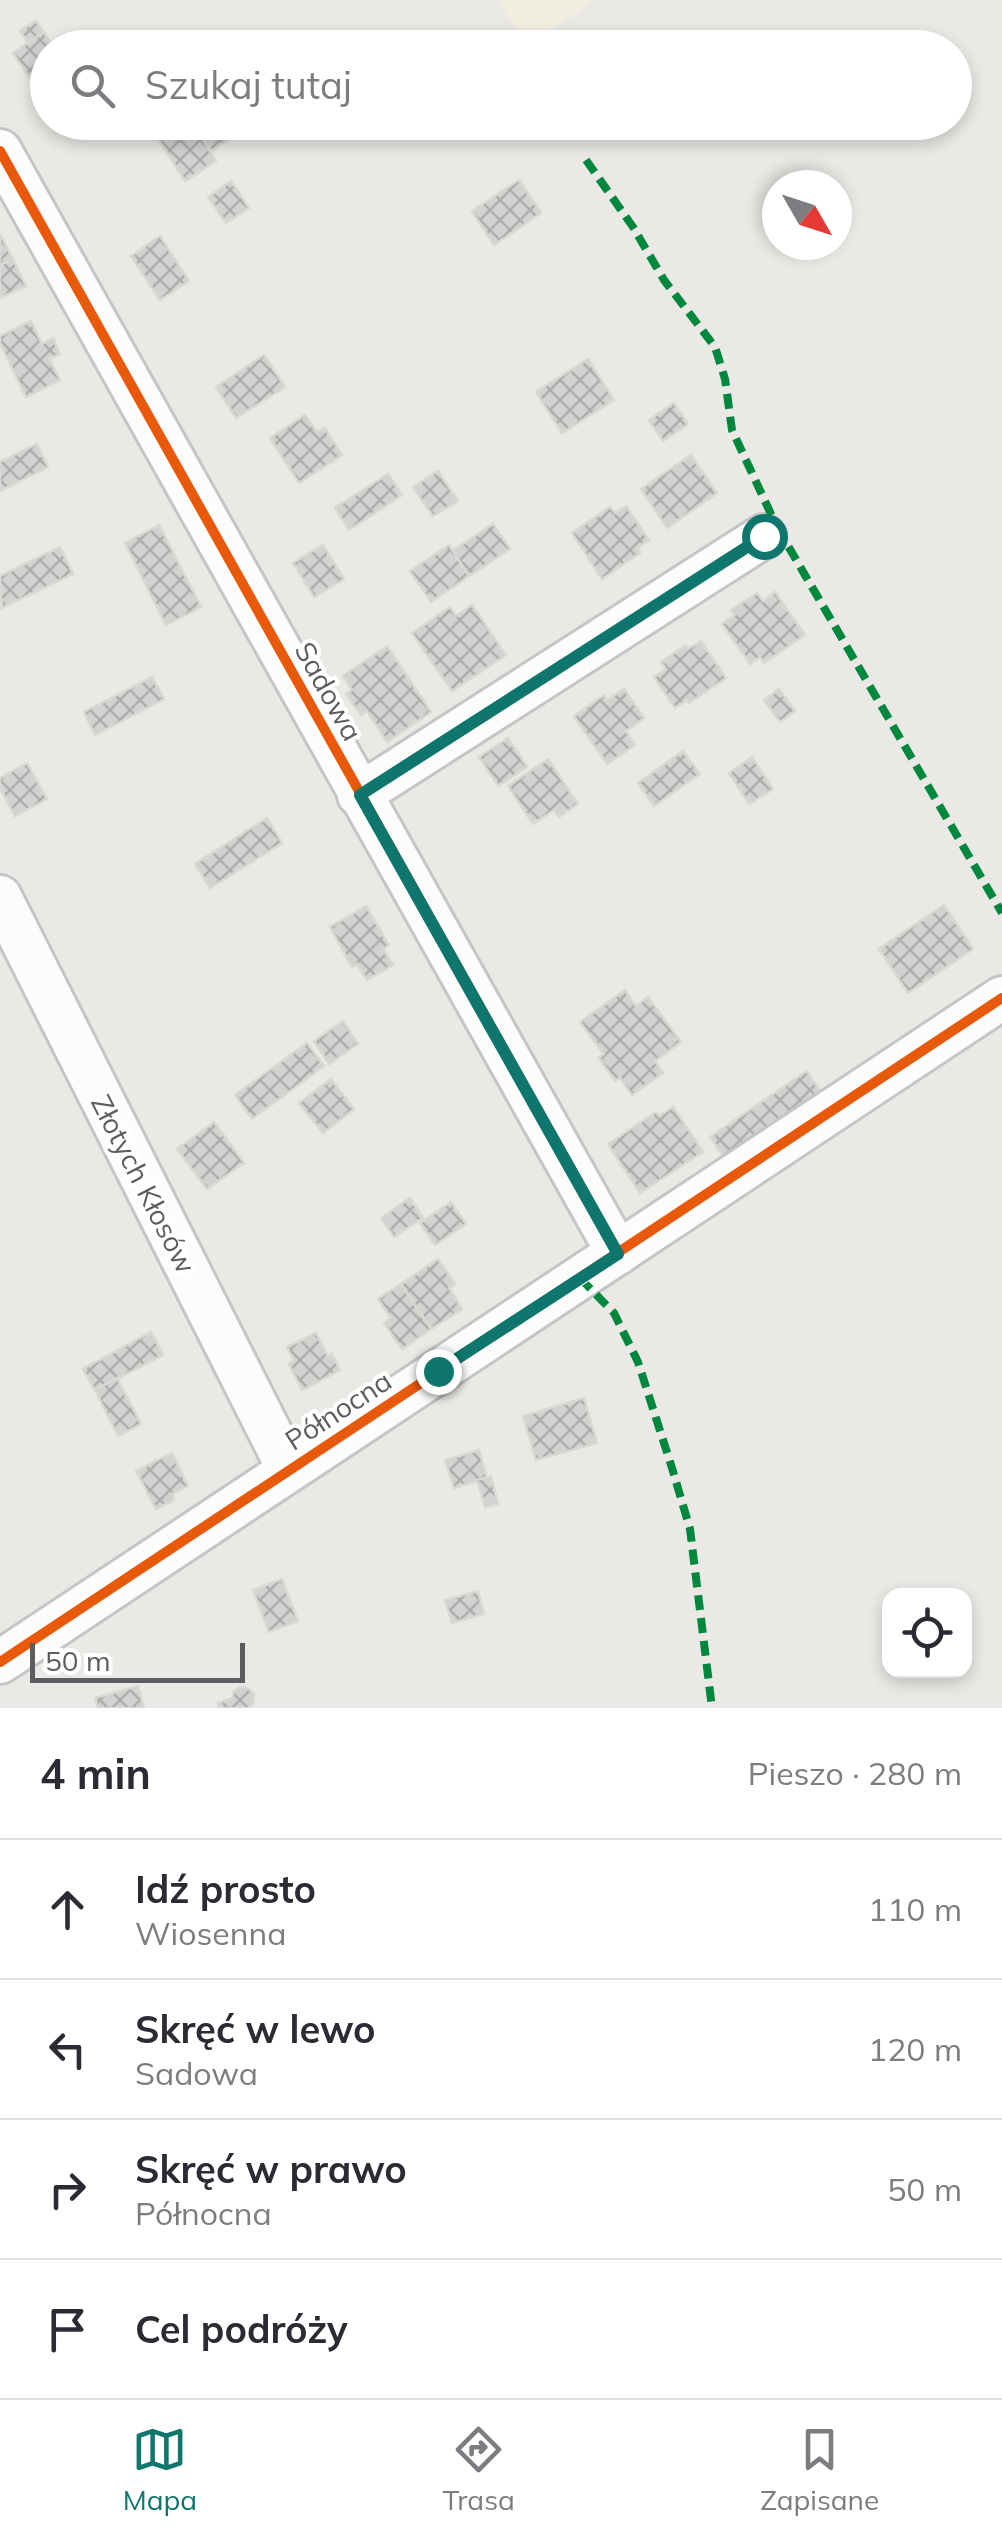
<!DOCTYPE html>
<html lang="pl">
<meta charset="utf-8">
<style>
:root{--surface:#fff;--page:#f7f7f7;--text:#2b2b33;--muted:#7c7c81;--line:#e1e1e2;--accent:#0f766e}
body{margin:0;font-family:Mulish,sans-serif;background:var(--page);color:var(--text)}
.controls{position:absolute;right:30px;bottom:30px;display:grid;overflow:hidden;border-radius:20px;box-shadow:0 5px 15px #0003}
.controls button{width:90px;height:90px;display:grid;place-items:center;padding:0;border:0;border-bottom:2px solid var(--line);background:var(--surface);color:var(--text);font:50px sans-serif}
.compass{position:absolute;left:762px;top:170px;width:90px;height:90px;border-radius:50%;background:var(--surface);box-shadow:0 5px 15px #0003;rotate:129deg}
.scale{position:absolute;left:30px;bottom:25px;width:215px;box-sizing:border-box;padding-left:10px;border:5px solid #5b5d61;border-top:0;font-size:28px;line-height:35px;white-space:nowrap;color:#5b5d61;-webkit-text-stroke:8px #fff;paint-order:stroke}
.stop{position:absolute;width:30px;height:30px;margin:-22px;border:8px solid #0f766e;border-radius:50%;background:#fff}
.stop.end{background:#0f766e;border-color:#fff;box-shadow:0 2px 10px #0008}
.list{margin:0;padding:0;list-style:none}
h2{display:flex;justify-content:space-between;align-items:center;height:130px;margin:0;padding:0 40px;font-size:42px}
h2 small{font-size:32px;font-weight:400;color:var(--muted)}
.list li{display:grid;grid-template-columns:65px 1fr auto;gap:30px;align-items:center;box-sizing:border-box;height:140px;padding:0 40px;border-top:2px solid var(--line)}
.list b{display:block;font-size:38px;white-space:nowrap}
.list p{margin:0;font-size:32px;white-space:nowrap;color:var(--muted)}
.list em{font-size:32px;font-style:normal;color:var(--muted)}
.icon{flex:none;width:55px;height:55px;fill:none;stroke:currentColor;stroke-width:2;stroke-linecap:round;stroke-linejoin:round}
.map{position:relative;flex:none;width:1002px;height:1708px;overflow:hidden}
.search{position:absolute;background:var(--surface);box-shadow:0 5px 15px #0003;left:30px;right:30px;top:30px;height:110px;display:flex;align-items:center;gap:25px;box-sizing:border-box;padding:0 35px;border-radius:55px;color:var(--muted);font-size:38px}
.sheet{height:690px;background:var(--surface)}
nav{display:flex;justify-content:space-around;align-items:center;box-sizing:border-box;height:140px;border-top:2px solid var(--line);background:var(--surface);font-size:28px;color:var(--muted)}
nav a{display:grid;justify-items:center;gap:5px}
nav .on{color:var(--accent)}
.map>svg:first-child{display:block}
.commercial{fill:#f2efe0}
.building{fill:url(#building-cross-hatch);stroke:#d9d8d4;stroke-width:2.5}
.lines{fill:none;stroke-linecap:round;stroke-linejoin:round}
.minor-casing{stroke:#c6c5c5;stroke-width:48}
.minor{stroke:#fcfcfb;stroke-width:42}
.quiet{stroke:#00873e;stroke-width:8;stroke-dasharray:15 8;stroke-linecap:butt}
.cycleway-casing{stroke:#fff;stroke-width:16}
.cycleway{stroke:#e8590c;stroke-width:10}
.route{stroke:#0f766e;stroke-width:12}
.labels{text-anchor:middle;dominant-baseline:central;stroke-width:8;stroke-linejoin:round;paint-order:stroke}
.street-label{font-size:28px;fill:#5b5d61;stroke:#fff}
</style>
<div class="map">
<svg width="1002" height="1708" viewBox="0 0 1002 1708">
<defs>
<pattern id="building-cross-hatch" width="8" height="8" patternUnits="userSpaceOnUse" patternTransform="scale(2.5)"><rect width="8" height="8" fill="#d3d2d0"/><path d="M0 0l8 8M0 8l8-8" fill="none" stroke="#aeaeac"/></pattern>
</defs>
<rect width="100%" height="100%" fill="#eae9e5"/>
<!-- commercial -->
<polygon class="commercial" points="498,0 594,0 527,46"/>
<!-- building -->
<g class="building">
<polygon points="36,21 44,32 28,43 20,31"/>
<polygon points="44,32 53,48 48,48 48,65 29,78 13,53"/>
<polygon points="165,122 192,122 216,161 185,181 153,131"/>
<polygon points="205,122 238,122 243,130 211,151 196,128"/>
<polygon points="519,180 541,213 494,245 472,211"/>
<polygon points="231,181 249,208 226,223 208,197"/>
<polygon points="0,234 13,259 0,265"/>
<polygon points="160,236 189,281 160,300 131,256"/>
<polygon points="13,259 26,286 0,298 0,265"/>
<polygon points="31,321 42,344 53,338 60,354 49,359 60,380 26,397 0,343 0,336"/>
<polygon points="264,355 285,387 236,418 216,387"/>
<polygon points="588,359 614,400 562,433 536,392"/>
<polygon points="674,403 688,424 663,441 649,420"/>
<polygon points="305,415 317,432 325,428 342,455 299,483 270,438"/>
<polygon points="37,444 48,467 0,491 0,462"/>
<polygon points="691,455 717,493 667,528 641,489"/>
<polygon points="438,471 458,501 433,516 413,487"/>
<polygon points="388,474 402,495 349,530 335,508"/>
<polygon points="626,506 649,540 637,548 640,553 602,579 572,533 610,507 615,513"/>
<polygon points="493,524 510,549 469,576 452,551"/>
<polygon points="159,525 201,607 166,625 125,543"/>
<polygon points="323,545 344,579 314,597 293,563"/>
<polygon points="449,545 469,576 431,602 410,571"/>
<polygon points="60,547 73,574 2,608 0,576"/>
<polygon points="775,592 805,635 764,663 760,657 750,664 722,624 735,615 731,610 757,593 763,601"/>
<polygon points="472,605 506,655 452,691 412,633 450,607 456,616"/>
<polygon points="701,641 726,678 689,703 687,700 675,708 654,677 666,669 661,662 686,645 688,649"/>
<polygon points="387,646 431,712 387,742 367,711 361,715 346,694 352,690 343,676"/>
<polygon points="152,677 164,699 95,735 84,712"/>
<polygon points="624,689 644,718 626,731 635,745 607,764 574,716 604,695 607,700"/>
<polygon points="779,689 795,711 780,722 764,700"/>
<polygon points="508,738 527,767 498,786 479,757"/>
<polygon points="683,751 700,774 654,806 638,783"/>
<polygon points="752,757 773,789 749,804 729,773"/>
<polygon points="548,759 578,804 559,817 554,810 533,824 508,786"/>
<polygon points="27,763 47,799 15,816 0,788 0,778"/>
<polygon points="267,818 282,843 210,888 195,864"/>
<polygon points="944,905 973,949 908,993 879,949"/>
<polygon points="366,906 389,945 383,949 393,965 367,980 357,964 352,967 330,927"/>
<polygon points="625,990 636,1006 648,997 681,1042 655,1061 663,1073 632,1095 620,1078 615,1081 599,1058 604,1054 580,1022"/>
<polygon points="343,1021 358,1044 329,1064 314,1041"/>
<polygon points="307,1043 324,1066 252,1119 235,1095"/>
<polygon points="807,1071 820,1091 724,1157 710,1137"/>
<polygon points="331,1079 354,1109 323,1133 299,1103"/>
<polygon points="673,1107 703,1152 640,1193 608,1144 656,1112 659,1116"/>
<polygon points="214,1122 244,1163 207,1189 177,1149"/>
<polygon points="410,1198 423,1218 394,1237 381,1218"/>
<polygon points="451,1202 466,1224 435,1245 420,1223"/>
<polygon points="438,1259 455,1284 449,1288 462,1309 431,1329 401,1284"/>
<polygon points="401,1284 431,1329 402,1349 384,1323 391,1318 378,1299"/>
<polygon points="151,1332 163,1355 95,1390 83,1369"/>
<polygon points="316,1333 328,1357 332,1354 340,1370 302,1390 289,1364 294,1361 287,1347"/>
<polygon points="117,1378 141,1424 118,1436 95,1390"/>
<polygon points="584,1398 597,1443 536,1460 523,1416"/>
<polygon points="479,1450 487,1478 454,1488 445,1460"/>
<polygon points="172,1453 188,1486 172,1494 174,1500 156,1509 136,1471"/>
<polygon points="491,1476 498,1504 485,1507 477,1480"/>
<polygon points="282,1579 298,1621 269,1632 253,1590"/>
<polygon points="478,1591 484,1614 452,1623 445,1600"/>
<polygon points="138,1686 144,1708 98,1708 95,1698"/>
<polygon points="240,1687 248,1688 254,1694 253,1703 248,1708 217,1708 219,1707 218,1703 233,1698 233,1692"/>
</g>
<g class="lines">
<!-- minor casing -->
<g class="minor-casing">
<g id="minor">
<path d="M0,151C208,517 411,886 618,1253"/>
<polyline points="359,795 764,536"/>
<polyline points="0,897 289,1470"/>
<polyline points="0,1662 1002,998"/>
</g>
</g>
<!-- minor -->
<use href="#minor" class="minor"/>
<!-- quiet -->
<g class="quiet">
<polyline points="586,160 633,227 664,280 715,347 725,379 732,430 777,527 764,536"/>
<polyline points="777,527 1002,913"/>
<polyline points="580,1278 614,1313 638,1362 672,1468 690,1529 712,1708"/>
</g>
<!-- cycleway casing -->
<g class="cycleway-casing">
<g id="cycleway">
<path d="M0,151C208,517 411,886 618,1253"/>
<polyline points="0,1662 1002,998"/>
</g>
</g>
<!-- cycleway -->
<use href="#cycleway" class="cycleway"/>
</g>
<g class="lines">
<!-- route -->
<polyline class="route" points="438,1371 618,1254 360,795 764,536"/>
</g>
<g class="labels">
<!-- street labels -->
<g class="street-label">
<text transform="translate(329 691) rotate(61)">Sadowa</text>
<text transform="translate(144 1184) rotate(63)">Złotych Kłosów</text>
<text transform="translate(338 1410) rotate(-33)">Północna</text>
</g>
</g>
</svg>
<div class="controls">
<button><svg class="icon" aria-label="locate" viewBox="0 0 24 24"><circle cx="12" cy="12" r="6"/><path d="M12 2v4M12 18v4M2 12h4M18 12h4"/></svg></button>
</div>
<svg class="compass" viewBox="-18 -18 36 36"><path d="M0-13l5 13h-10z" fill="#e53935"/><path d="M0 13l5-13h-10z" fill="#7c7c81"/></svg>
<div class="scale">50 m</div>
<div class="stop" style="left:764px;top:536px"></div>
<div class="stop end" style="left:438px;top:1371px"></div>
<div class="search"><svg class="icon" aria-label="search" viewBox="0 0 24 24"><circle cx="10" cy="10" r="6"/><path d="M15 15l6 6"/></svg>Szukaj tutaj</div>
</div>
<section class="sheet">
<h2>4 min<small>Pieszo · 280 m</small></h2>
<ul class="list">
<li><svg class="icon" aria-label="ahead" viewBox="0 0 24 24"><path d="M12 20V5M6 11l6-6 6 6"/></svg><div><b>Idź prosto</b><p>Wiosenna</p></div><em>110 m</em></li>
<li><svg class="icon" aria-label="left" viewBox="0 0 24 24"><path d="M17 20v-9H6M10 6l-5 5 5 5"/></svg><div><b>Skręć w lewo</b><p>Sadowa</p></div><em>120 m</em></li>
<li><svg class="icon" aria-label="right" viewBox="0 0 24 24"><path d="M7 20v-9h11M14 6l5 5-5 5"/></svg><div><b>Skręć w prawo</b><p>Północna</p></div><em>50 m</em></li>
<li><svg class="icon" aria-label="arrive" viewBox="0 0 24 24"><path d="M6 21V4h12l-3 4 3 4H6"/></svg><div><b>Cel podróży</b></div></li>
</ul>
</section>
<nav>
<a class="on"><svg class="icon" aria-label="map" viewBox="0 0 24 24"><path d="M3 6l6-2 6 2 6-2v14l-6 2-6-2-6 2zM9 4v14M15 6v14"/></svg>Mapa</a>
<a><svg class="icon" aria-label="directions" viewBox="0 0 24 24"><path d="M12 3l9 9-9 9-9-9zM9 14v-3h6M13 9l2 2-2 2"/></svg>Trasa</a>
<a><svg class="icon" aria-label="saved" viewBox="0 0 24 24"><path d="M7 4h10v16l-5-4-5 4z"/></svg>Zapisane</a>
</nav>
